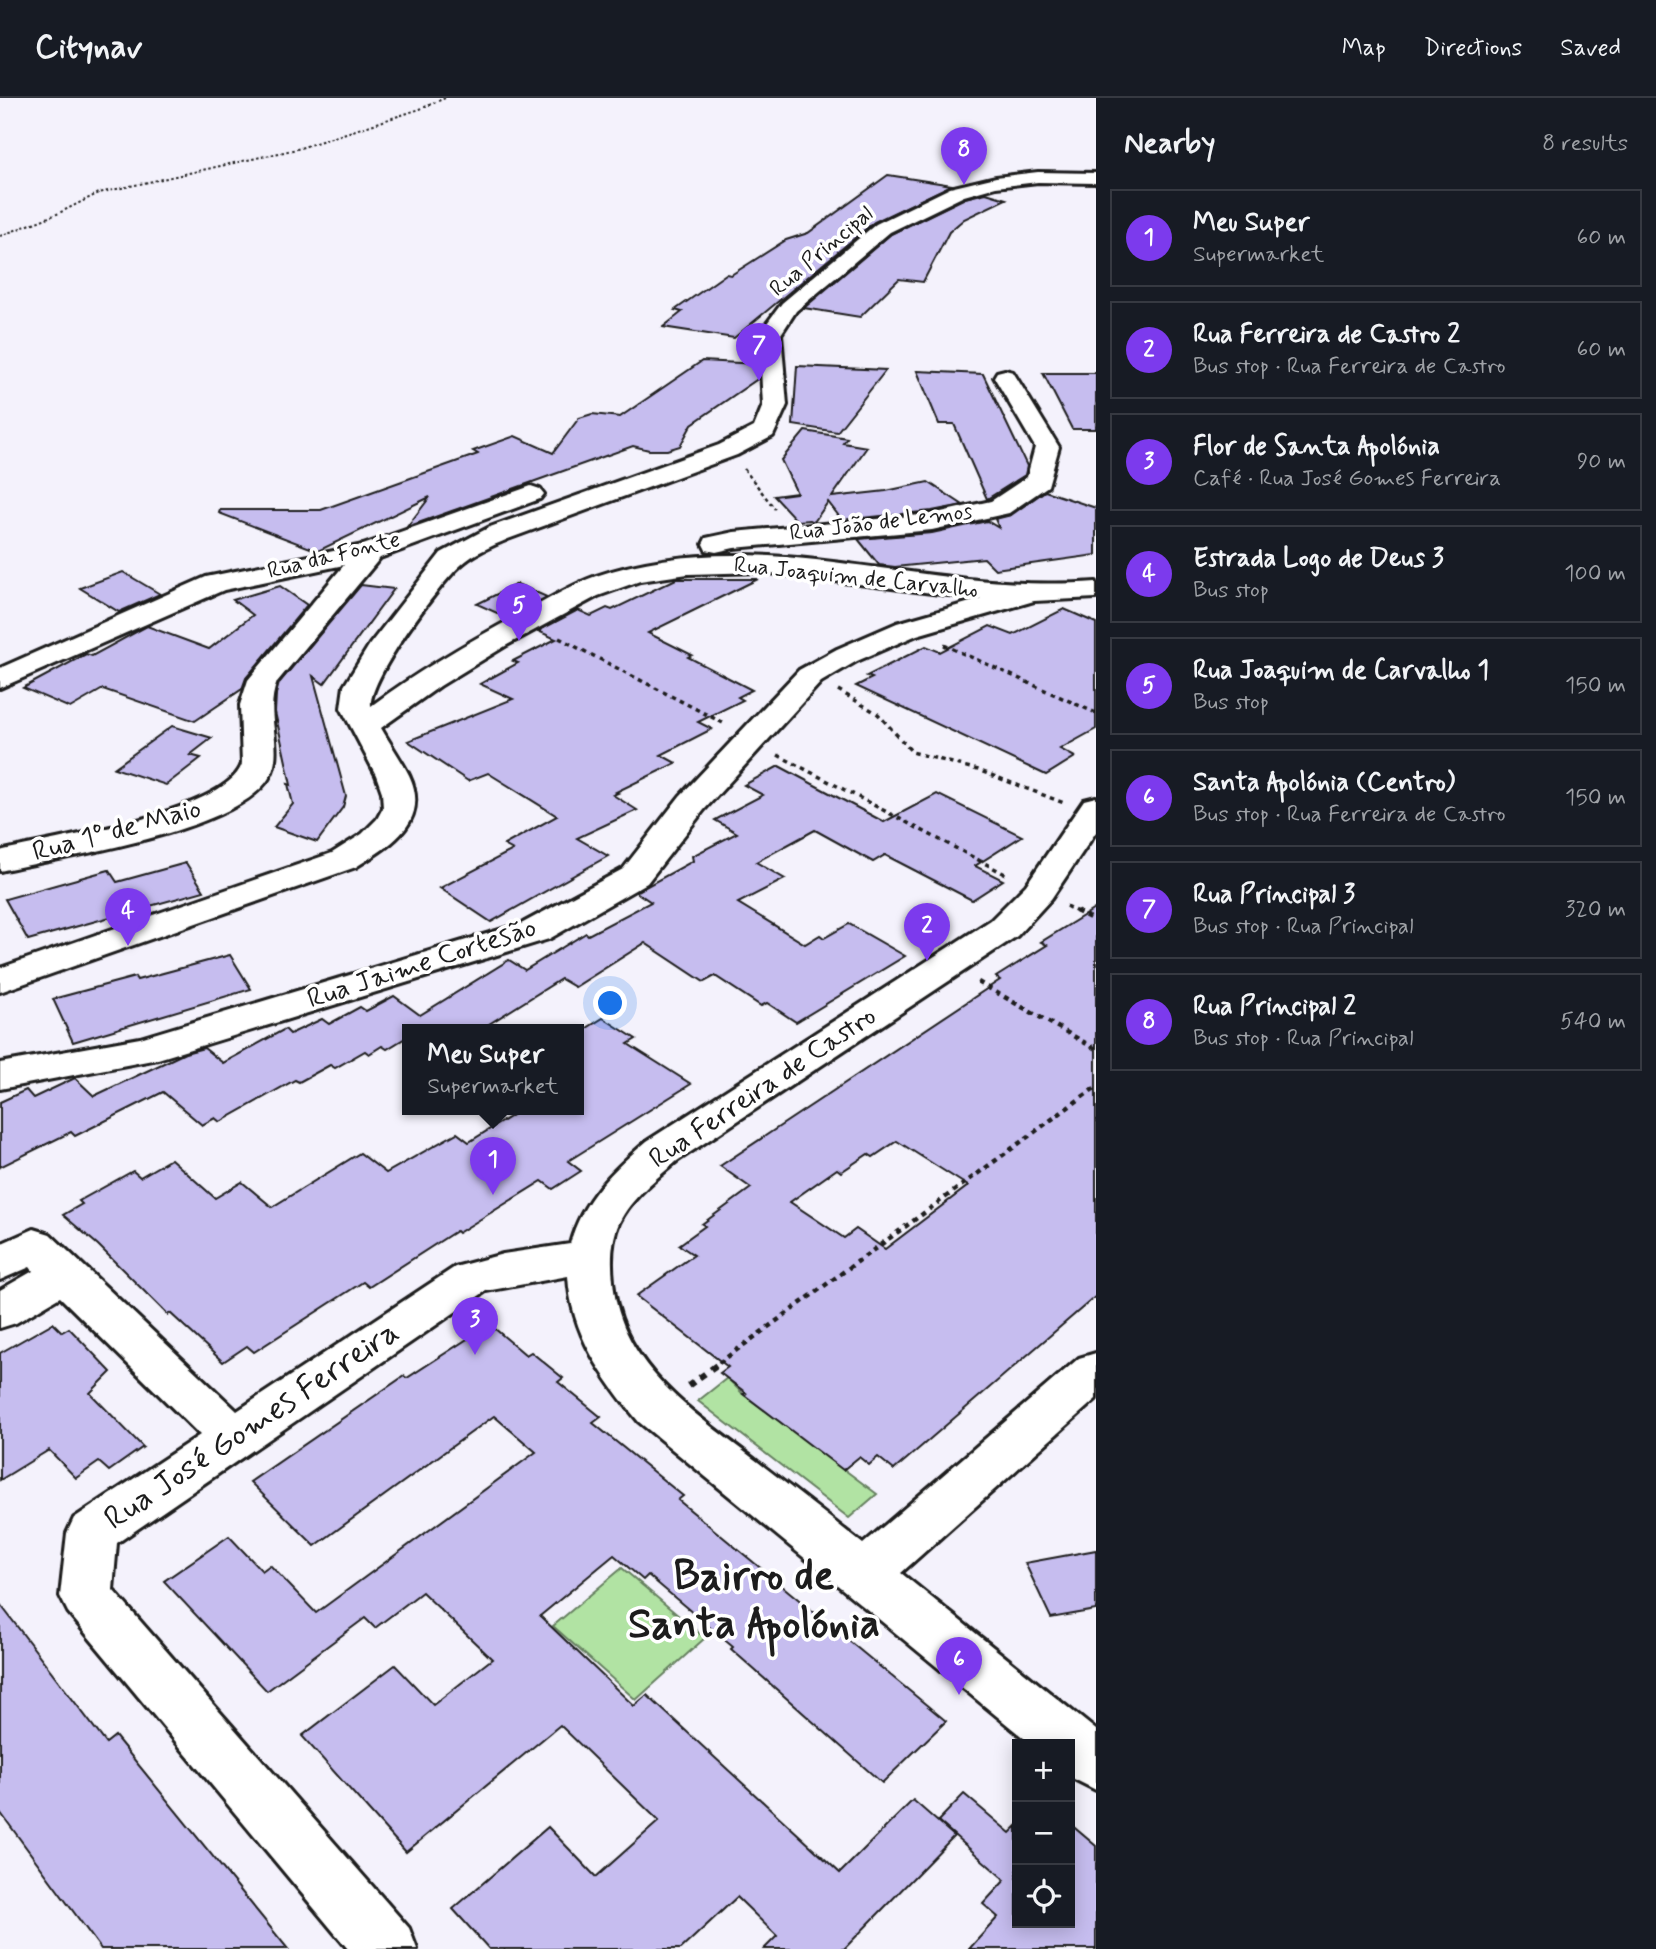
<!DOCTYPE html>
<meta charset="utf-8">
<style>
:root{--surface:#171b24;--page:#20242c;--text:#f1f3f6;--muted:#9ea1a6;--line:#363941;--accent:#7c3aed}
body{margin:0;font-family:Mynerve,sans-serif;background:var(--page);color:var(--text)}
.controls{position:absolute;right:21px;bottom:21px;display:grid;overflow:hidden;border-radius:0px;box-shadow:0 4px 18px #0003}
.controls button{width:63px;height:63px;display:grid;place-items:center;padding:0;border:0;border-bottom:2px solid var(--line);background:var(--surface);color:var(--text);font:35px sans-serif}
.you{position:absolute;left:611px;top:906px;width:24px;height:24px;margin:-18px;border:5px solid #fff;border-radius:50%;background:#1a73e8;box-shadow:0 0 0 10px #1a73e833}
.badge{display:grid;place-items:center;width:46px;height:46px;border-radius:50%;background:var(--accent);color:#fff;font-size:23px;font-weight:700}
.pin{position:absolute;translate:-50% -58px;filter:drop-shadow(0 2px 4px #0008)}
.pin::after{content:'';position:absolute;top:37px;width:24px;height:21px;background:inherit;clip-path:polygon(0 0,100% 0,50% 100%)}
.popup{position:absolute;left:402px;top:926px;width:182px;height:91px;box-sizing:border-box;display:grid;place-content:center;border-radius:0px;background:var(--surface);filter:drop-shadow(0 2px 5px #0005);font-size:23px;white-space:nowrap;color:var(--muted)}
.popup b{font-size:26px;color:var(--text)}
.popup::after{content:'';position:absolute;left:50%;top:100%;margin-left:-14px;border:14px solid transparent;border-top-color:var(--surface)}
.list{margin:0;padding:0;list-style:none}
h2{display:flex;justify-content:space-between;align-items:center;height:91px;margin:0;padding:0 28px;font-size:30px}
h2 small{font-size:23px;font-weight:400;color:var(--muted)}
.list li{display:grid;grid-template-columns:46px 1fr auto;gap:21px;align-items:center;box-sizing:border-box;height:98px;margin:0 14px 14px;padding:0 14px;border:2px solid var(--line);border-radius:0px}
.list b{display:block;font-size:26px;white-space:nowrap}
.list p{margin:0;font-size:23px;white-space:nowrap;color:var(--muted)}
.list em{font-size:23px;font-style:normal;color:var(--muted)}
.icon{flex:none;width:38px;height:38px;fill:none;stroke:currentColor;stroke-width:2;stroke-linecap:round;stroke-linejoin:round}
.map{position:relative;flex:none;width:1096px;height:1851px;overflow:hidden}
header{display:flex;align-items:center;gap:42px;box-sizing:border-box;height:98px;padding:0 35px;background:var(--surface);border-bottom:2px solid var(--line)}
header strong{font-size:33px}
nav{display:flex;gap:38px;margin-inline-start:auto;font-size:24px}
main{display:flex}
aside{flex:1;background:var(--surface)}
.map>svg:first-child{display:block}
.green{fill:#b1e3a3;stroke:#668060;stroke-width:2}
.building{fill:#c6bdef;stroke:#1c1c1c;stroke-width:2;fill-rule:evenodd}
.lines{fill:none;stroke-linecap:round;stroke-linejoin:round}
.minor-casing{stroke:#1c1c1c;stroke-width:6}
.path-far4{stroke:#1c1c1c;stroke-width:2;stroke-dasharray:2.5 2.5;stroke-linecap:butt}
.path-far3{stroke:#1c1c1c;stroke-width:2.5;stroke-dasharray:3.5 3.5;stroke-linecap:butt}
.path-far2{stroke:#1c1c1c;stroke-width:3.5;stroke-dasharray:4.5 4.5;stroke-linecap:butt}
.path-far1{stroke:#1c1c1c;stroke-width:4.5;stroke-dasharray:5 5;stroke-linecap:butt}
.path{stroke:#1c1c1c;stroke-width:6;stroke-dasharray:7 7;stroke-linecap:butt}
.minor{fill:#fff;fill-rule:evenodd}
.labels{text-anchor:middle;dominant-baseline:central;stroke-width:7;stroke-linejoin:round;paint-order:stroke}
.far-street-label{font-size:23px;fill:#1c1c1c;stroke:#fff}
.street-label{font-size:28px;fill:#1c1c1c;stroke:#fff}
.near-street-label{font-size:33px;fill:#1c1c1c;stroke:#fff}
.near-district-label{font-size:42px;font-weight:bold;fill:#1c1c1c;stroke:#fff}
</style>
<header>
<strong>Citynav</strong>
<nav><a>Map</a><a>Directions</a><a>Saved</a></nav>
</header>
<main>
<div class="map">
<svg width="1096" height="1851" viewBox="0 0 1096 1851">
<rect width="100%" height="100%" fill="#f4f2fc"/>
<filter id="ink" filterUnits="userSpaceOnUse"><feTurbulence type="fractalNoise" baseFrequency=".0143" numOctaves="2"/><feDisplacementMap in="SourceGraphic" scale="14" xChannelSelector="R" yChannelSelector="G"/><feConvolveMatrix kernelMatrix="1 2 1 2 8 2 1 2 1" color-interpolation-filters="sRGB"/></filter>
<g filter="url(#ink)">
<!-- green -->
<g class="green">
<polygon points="727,1280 743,1296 877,1396 849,1420 698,1303"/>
<polygon points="622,1470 705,1540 636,1602 553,1528"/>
</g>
<!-- building -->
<g class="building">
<polygon points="888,77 952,87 874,124 734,240 663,229 682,214 675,212 726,176 731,177 786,142 808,135"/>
<polygon points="986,95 1006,101 964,121 949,134 923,184 899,181 860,219 804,210 891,136 965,100"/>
<polygon points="702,263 758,266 759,280 692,326 680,348 667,352 649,352 633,348 407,429 430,399 318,453 219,415 220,412 321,412 478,356 473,353 515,338 553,355 579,320 592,316 620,319"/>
<polygon points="797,268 886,272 837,334 793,327"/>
<polygon points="917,273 983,276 1027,368 1025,377 987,401 954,326 939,326"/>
<polygon points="1043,275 1096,275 1096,331 1072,331"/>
<polygon points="805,333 847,340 843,345 867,349 832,399 886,393 928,384 963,407 932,413 842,422 828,404 814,424 810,422 797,423 774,398 797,395 781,362"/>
<polygon points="1045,393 1096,410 1096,457 995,471 984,460 895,469 879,467 858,441 932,435 987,423 999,430 995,421 1011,417"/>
<polygon points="123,474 160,496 119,514 80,490"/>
<polygon points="676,481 758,481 648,535 692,557 688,559 752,592 738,599 743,602 698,624 712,631 661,657 676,665 616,694 618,695 613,697 637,712 577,740 608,758 491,824 440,790 513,752 504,747 557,718 488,675 468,683 408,643 513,601 480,586 518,565 513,563 556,541 538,533 578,512 591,518 607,510 612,512"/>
<polygon points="517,486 547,499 508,520 477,506"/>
<polygon points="361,487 394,491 324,586 313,578 346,698 343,709 317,744 274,729 293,706 288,686 291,687 275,614 276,596 279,585"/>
<polygon points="280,488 307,507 246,580 242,591 195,623 103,591 70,610 23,590 86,556 92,558 147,528 209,551 253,517 233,502"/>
<polygon points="1064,511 1096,525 1096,631 1060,651 1075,659 1046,677 856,588 872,580 867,578 926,548 940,554 990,528 1013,537"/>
<polygon points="172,628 212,640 190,657 201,660 166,687 114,670"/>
<polygon points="779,668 884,724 937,696 1022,738 975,768 1003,782 972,802 885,757 873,764 815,732 756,764 785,781 738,805 805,846 820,837 824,840 849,826 905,858 796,924 767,905 761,908 715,878 704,884 645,845 575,889 561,881 481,931 407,931 407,939 387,951 382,948 369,956 365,953 335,970 330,967 299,984 295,982 220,1024 215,1020 202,1027 163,994 75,1038 71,1034 0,1069 0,1004 26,992 33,1000 75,980 94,998 185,955 204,950 223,965 285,931 290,936 322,921 329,926 360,909 366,913 394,898 420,917 509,862 525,872 586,835 588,837 651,804 636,794 693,763 692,758 737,735 715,722 763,697 744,687"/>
<polygon points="186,765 204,793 28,842 5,801 109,772 117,784"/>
<path d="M1096,810V1198L894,1372L878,1359L869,1367L859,1359L843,1372L743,1296L746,1295L720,1275L728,1269L636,1198L694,1157L679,1147L705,1128L702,1126L751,1090L720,1068L1000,882L996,879L1047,847L1041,844ZM897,1043L968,1088L885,1151L856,1131L844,1140L790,1104L837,1071L841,1074L868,1056L873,1059Z"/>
<polygon points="230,857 251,891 73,944 53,901 135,879 137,882"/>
<polygon points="603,920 636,941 628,946 691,986 568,1063 581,1073 553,1091 542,1083 458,1135 456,1133 369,1189 363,1184 254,1254 247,1248 223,1264 170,1215 168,1217 98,1147 63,1117 82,1106 79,1103 133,1073 140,1079 171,1061 215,1100 242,1084 272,1109 360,1055 386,1075 457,1035 469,1044 522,1011 579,1011 579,935"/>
<polygon points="53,1225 62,1234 69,1230 111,1274 90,1295 143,1349 109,1373 99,1364 76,1380 49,1352 0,1382 0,1255"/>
<polygon points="494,1230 526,1257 531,1254 563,1280 558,1284 601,1319 593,1325 683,1398 678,1402 946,1623 882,1685 731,1551 733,1549 648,1477 643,1482 614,1457 540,1518 634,1608 647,1597 840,1775 913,1702 954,1738 844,1851 764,1851 777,1838 737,1799 681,1851 489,1851 453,1811 548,1729 596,1779 659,1723 560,1627 406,1754 302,1638 395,1567 433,1607 492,1561 422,1494 375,1530 365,1520 267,1593 164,1483 229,1438 262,1473 270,1467 316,1515 536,1354 494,1318 315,1448 250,1384 404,1278 407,1280 475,1236 479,1240"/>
<polygon points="1096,1452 1096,1512 1051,1520 1025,1465"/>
<polygon points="0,1506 106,1645 115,1638 288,1851 101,1851 0,1714"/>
<polygon points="964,1696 1010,1735 1017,1728 1017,1825 1070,1825 1070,1726 1096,1748 1096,1851 969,1851 998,1819 983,1806 1005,1782 938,1723"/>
</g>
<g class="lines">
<!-- minor casing -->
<g class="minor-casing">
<g id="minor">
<path d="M1038,74L1096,75V85L1038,84L996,89L964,98L890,134L796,213L781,236L787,307L773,338L737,357L508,441C492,448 474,455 461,467C439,486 368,582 371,608C421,571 475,540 530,511C551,500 573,486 596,478C656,457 722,454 785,459C892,468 987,492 1096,484V500L1034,503L917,537L857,563L821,584L704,712L647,785L549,841L158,961L0,991V965L140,940L523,825L623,771L680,698L799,572L837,551L897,525L981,501L762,474L688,476L640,483L598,498L507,547L440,588L381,630C390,646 401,661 409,677C431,724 391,747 356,769L0,894V870L332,755L362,736L377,721L383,710L382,694L376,677L341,610L344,588L370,546L441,455L490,429L719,347L754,329L763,307L759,236L782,205L876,126L950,90L996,79Z"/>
<polygon points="1005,272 1013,274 1059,349 1048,388 1009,415 932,432 734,450 716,454 706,452 703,446 706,440 734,434 932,416 991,403 1027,379 1035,349 994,279 997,274"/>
<path d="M531,388L540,391L544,396L540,401L380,460L277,584C264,615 283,646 272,674C248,733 60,759 0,773V753C49,741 226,715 242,666L240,607L248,582L344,467L224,492L0,590V570L206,479L363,447Z"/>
<path d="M1096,699V734L1051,801L1017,838L677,1063C656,1081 631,1100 619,1125C611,1143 611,1164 613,1183C620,1269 696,1316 758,1364C793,1391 828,1418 863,1446L1079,1260L1096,1255V1301L901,1475L1096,1632V1692L1070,1679V1646H1031L639,1324C603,1280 571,1236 568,1178L486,1193L117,1445L113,1492L409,1830L417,1851H348L68,1514L60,1498L67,1435L74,1420L200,1337L60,1199L16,1225L0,1230V1192L33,1173L30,1169L0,1182V1146L34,1131L50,1136L237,1313L455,1169L503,1156L570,1146C582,1101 613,1072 647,1043L991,822L1026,787L1084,702Z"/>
</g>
</g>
<!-- path-far4 -->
<polyline class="path-far4" points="0,138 57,116 99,95 297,51 420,11 445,0"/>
<!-- path-far3 -->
<polyline class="path-far3" points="744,371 775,411"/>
<!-- path-far2 -->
<g class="path-far2">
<polyline points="559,540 725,626"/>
<polyline points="944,547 1096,615"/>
<polyline points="838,592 878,616 912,654 978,672 1064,705"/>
<polyline points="778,657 1009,778"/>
<polyline points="1066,808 1079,815"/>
</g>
<!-- path-far1 -->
<g class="path-far1">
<polyline points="1076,813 1096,823"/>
<polyline points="978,884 1096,951"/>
<polyline points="719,1265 1096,989"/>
</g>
<!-- path -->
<polyline class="path" points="688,1288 722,1263"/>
<!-- minor -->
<use href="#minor" class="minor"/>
</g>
</g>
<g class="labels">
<!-- far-street labels -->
<g class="far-street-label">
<text transform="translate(822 154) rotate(-40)">Rua Principal</text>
<text transform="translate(881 425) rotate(-7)">Rua João de Lemos</text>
<text transform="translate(334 458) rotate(-14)">Rua da Fonte</text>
<text transform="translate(856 480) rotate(6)">Rua Joaquim de Carvalho</text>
</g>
<!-- street labels -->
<g class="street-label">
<text transform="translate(117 733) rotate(-15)">Rua 1º de Maio</text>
<text transform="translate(422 866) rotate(-18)">Rua Jaime Cortesão</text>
<text transform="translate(763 990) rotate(-34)">Rua Ferreira de Castro</text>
</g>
<!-- near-street labels -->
<g class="near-street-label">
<text transform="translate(252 1328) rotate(-34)">Rua José Gomes Ferreira</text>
</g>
<!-- near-district labels -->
<g class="near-district-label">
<text x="754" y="1479">Bairro de<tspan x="754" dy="48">Santa Apolónia</tspan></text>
</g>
</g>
</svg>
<div class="controls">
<button>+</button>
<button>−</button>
<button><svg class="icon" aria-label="locate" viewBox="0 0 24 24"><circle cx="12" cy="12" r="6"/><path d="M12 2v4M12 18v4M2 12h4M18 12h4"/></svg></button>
</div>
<div class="you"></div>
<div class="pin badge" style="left:493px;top:1097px">1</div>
<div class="popup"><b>Meu Super</b>Supermarket</div>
<div class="pin badge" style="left:927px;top:863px">2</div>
<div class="pin badge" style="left:475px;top:1257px">3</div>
<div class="pin badge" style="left:128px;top:848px">4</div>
<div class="pin badge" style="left:519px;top:543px">5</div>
<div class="pin badge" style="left:959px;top:1597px">6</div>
<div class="pin badge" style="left:759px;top:283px">7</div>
<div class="pin badge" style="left:964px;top:87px">8</div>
</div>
<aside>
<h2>Nearby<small>8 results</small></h2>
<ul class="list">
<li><span class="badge">1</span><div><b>Meu Super</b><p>Supermarket</p></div><em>60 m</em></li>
<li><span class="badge">2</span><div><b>Rua Ferreira de Castro 2</b><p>Bus stop · Rua Ferreira de Castro</p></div><em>60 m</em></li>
<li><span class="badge">3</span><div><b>Flor de Santa Apolónia</b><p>Café · Rua José Gomes Ferreira</p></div><em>90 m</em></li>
<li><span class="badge">4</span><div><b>Estrada Logo de Deus 3</b><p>Bus stop</p></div><em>100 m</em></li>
<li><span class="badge">5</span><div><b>Rua Joaquim de Carvalho 1</b><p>Bus stop</p></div><em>150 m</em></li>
<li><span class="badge">6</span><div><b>Santa Apolónia (Centro)</b><p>Bus stop · Rua Ferreira de Castro</p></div><em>150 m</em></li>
<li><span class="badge">7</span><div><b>Rua Principal 3</b><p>Bus stop · Rua Principal</p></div><em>320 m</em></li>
<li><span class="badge">8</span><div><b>Rua Principal 2</b><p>Bus stop · Rua Principal</p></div><em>540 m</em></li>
</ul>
</aside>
</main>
